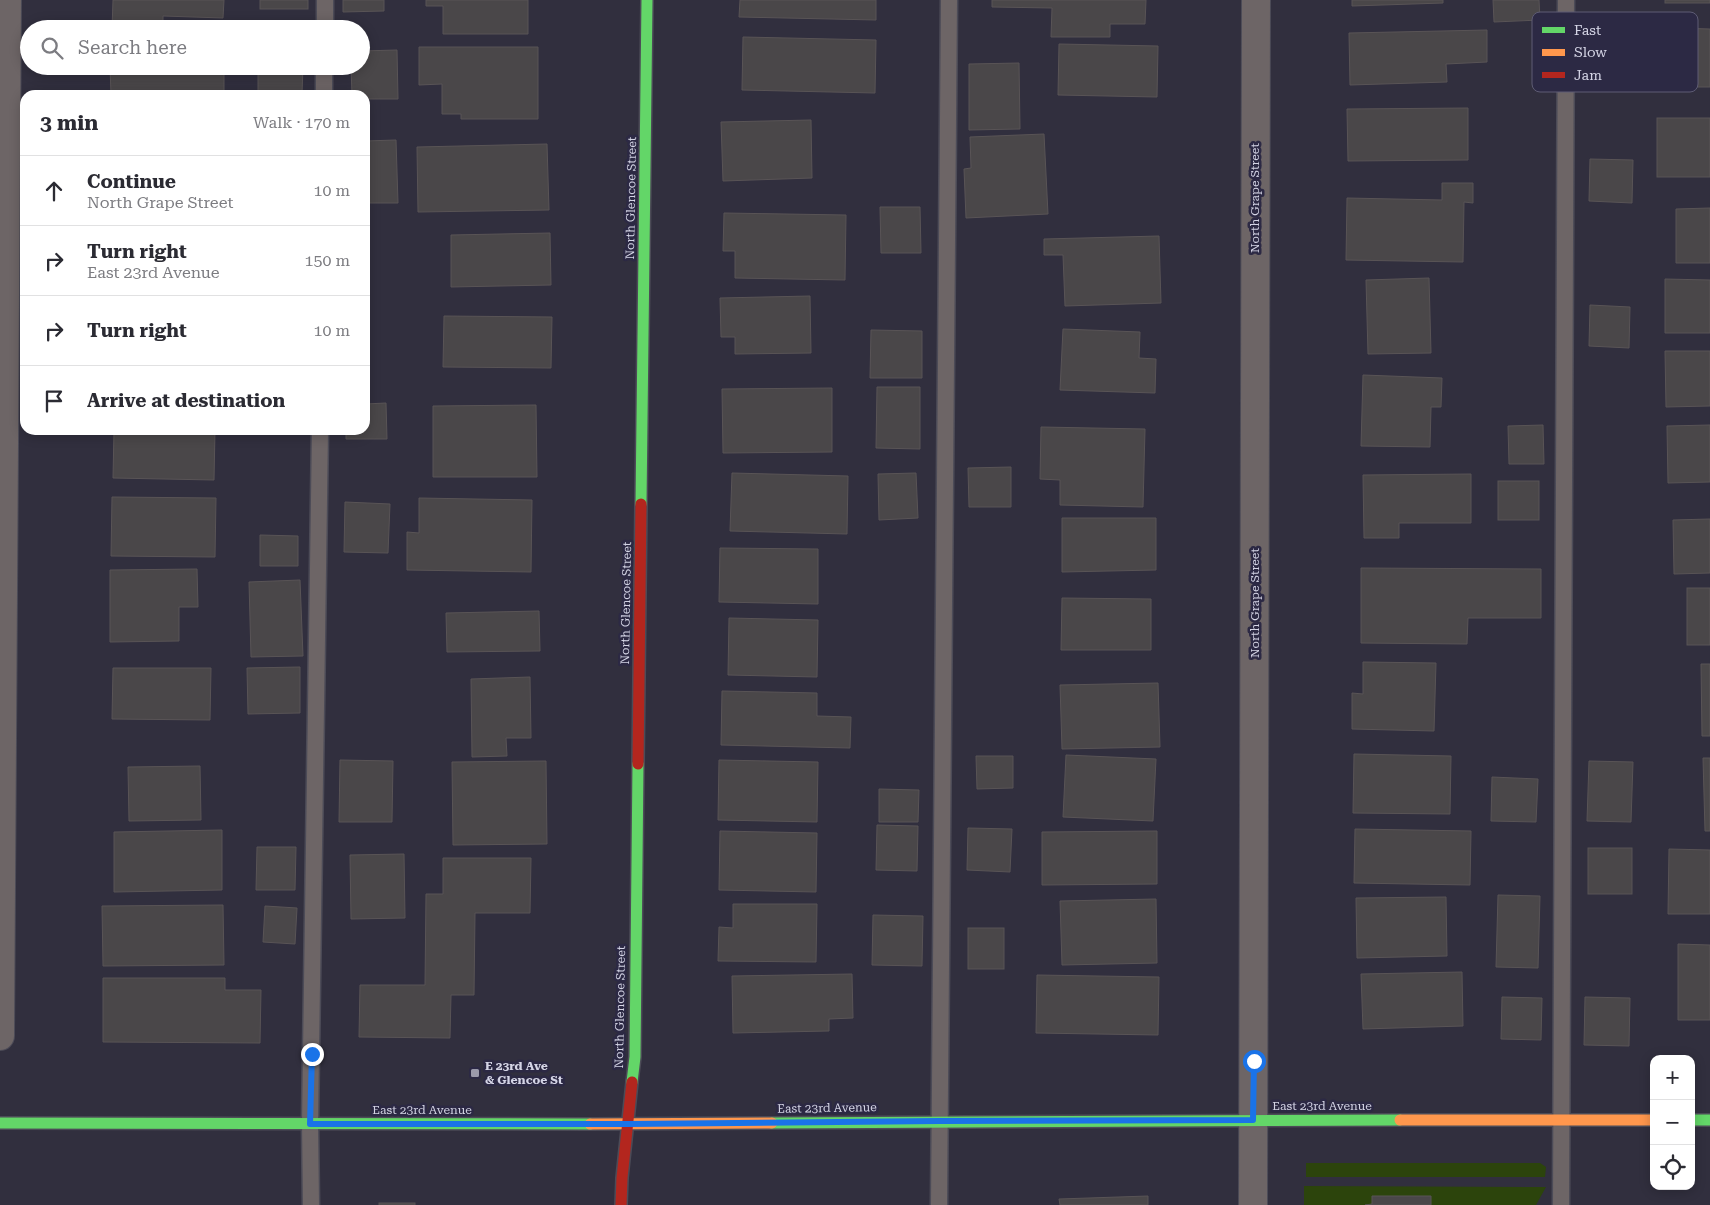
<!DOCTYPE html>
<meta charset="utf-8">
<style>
:root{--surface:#fff;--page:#f2f2f3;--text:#2b2b33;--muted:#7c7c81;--line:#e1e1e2}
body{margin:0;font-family:"Roboto Serif",serif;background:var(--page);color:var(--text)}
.controls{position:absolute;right:15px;bottom:15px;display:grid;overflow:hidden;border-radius:10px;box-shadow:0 2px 12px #0003}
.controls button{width:45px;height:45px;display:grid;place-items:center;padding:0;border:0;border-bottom:1px solid var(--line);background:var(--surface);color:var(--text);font:25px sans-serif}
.stop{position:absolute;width:15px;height:15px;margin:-11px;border:4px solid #1a73e8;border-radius:50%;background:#fff}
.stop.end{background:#1a73e8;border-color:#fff;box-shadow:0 1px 5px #0008}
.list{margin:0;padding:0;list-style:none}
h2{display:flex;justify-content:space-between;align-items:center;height:65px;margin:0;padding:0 20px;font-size:21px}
h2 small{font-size:16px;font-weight:400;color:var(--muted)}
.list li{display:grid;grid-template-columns:32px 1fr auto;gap:15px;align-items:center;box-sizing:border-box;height:70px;padding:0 20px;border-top:1px solid var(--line)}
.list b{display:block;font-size:19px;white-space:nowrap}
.list p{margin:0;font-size:16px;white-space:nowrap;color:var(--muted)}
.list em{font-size:16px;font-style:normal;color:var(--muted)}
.icon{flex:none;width:28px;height:28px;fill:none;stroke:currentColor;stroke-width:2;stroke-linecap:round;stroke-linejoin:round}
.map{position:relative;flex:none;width:1710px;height:1205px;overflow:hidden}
.search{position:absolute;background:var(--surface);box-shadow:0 2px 12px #0003;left:20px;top:20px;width:350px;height:55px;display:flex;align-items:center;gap:12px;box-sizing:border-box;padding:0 18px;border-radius:28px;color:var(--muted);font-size:19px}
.panel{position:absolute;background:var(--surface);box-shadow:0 2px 12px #0003;left:20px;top:90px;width:350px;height:345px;border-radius:15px}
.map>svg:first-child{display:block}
.green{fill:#2c440c}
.building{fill:#4a4749;stroke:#595456}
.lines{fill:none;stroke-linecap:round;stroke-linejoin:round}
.lane-casing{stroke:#4c4b57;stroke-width:19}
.street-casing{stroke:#4c4b57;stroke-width:30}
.fast-casing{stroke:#4c4b57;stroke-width:14}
.slow-casing{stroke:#4c4b57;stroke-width:14}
.jam-casing{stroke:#4c4b57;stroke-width:14}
.lane{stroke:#6d6566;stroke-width:16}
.street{stroke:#6d6566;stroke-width:28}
.fast{stroke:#63d668;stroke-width:11}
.slow{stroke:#ff974d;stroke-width:11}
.jam{stroke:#b3261e;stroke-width:11}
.route{stroke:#1a73e8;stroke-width:6}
.poi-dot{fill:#9b9aab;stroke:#2c2944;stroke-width:2}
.labels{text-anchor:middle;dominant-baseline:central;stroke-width:5;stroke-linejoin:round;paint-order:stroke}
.street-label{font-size:12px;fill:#d4d4e5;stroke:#2c2944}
.poi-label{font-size:12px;font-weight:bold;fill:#d4d4e5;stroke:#2c2944;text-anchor:start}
.key{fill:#2c2944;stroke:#5e5c74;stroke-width:1}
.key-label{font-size:14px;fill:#d4d4e5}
</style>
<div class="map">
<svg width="1710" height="1205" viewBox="0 0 1710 1205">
<rect width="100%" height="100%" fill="#312f3e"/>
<!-- green -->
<g class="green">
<polygon points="1306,1163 1540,1163 1546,1167 1545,1177 1306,1177"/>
<polygon points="1304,1186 1546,1187 1536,1205 1431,1205 1431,1196 1365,1205 1304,1205"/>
</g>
<!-- building -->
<g class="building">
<polygon points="113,0 224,0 223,18 163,16 163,29 112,29"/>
<rect x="260" y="0" width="48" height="9"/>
<polygon points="343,0 384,0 384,11 343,12"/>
<polygon points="426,0 528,0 528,34 443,34 443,6 426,6"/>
<polygon points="740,0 876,0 876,20 739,17"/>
<polygon points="992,0 1146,0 1145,24 1110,24 1110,37 1051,37 1052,8 992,7"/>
<polygon points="1352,0 1443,0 1443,3 1352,6"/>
<polygon points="1493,0 1539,0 1540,20 1494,22"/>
<rect x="1665" y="0" width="45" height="3"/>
<polygon points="1677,28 1710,29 1710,87 1676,87"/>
<polygon points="1487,30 1487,62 1446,64 1447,82 1350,85 1349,33"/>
<polygon points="743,37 876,40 875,93 742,90"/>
<polygon points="1059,44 1158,46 1157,97 1058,95"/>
<polygon points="419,47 538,47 538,119 461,119 461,114 442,114 442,84 419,85"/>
<polygon points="397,50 398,99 365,99 365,95 352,95 351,66 361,66 361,51"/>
<polygon points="1019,63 1020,129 969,130 969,64"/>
<polygon points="110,66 224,66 224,95 111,95"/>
<polygon points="258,66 303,66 302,94 258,93"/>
<polygon points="1468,108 1468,160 1348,161 1347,109"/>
<rect x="1657" y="118" width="53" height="59"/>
<polygon points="811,120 812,178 723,181 721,122"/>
<polygon points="1044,134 1048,214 966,218 964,169 971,168 970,137"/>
<polygon points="396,140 398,203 365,203 365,141"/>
<polygon points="547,144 549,210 418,212 417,147"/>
<polygon points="1590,159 1633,160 1632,203 1589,201"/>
<polygon points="1442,183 1473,183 1473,203 1464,202 1463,262 1346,260 1347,198 1442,200"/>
<polygon points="880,207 920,207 921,253 881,253"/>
<polygon points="1710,208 1710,263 1676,263 1676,209"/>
<polygon points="724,213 846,215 845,280 735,278 735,251 723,251"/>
<polygon points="550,233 551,285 451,287 451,235"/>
<polygon points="1159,236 1161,303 1065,306 1063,255 1044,255 1044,239"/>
<polygon points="1429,278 1431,353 1368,354 1366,280"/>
<polygon points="1665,279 1710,280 1710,333 1665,333"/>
<polygon points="810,296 811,353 735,354 735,337 721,337 720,298"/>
<polygon points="1590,305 1630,307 1629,348 1589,346"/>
<polygon points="444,316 552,317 551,368 443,367"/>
<polygon points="1063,329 1140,332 1139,358 1156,359 1155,393 1060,390"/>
<polygon points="871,330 922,331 922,378 870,378"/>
<polygon points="1665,351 1710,351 1710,406 1666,407"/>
<polygon points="1363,375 1442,378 1441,407 1431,407 1430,447 1361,446"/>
<polygon points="877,387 920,387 920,449 876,448"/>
<polygon points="832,388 832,452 723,453 722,389"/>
<polygon points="386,403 387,439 346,439 346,430 365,430 365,404"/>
<polygon points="536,405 537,477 433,477 433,406"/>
<polygon points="1543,425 1544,464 1509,464 1508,426"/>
<polygon points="1710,425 1710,482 1668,483 1667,426"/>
<polygon points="1041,427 1145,429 1143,507 1060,505 1060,480 1040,479"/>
<polygon points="114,430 215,430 214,480 113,478"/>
<polygon points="1011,467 1011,507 969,507 968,468"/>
<polygon points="732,473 848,476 847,534 730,531"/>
<polygon points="916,473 918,518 879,520 878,474"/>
<polygon points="1471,474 1471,523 1399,523 1399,538 1364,538 1363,475"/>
<rect x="1498" y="481" width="41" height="39"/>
<polygon points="112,497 216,498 215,557 111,556"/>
<polygon points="419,498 532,500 531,572 407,570 407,532 419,533"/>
<polygon points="345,502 390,504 388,553 344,552"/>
<polygon points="1062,518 1156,518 1156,570 1062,572"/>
<polygon points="1710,519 1710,573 1674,574 1673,520"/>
<polygon points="260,535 298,536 298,566 260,566"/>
<polygon points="720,548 818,549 818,604 719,602"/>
<polygon points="1361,568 1541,569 1541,618 1468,618 1467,644 1361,643"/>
<polygon points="197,569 198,607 179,607 179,641 110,642 110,570"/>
<polygon points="300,580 303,656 251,657 249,582"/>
<rect x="1687" y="588" width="23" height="57"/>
<polygon points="1062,598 1151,599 1151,650 1061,650"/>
<polygon points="539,611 540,651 447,652 446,613"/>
<polygon points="729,618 818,620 817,677 728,675"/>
<polygon points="1363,662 1436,663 1434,731 1352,729 1352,693 1363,694"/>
<polygon points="1701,664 1710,664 1710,736 1702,736"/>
<polygon points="300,667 300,713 248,714 247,668"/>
<polygon points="113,668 211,668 210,720 112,719"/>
<polygon points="530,677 531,738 506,738 507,756 472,757 471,679"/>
<polygon points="1158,683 1160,747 1062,749 1060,685"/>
<polygon points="722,691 817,693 817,716 851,717 850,748 721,745"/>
<polygon points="1354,754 1451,756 1450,814 1353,813"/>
<polygon points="1066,755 1156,759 1153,821 1063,817"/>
<polygon points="976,756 1013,756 1013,788 977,789"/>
<polygon points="1703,758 1710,758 1710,831 1705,831"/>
<polygon points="340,760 393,761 392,822 339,822"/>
<polygon points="719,760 818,762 817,822 718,820"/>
<polygon points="546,761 547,844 453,845 452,762"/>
<polygon points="1589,761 1633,762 1631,822 1587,821"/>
<polygon points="200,766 201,820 129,821 128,767"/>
<polygon points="1492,777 1538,779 1536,822 1491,821"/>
<polygon points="879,789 919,790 918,822 879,822"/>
<polygon points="877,825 918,826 917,871 876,870"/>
<polygon points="968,828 1012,829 1010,872 967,870"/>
<polygon points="1355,829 1471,831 1470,885 1354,883"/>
<polygon points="222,830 222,890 114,892 114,832"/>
<polygon points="720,831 817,833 816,892 719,890"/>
<polygon points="1157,831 1157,884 1042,885 1042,832"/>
<polygon points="257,847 296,847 295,890 256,890"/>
<rect x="1588" y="848" width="44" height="46"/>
<polygon points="1669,849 1710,850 1710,914 1668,914"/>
<polygon points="404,854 405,918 351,919 350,855"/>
<polygon points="443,858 531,858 530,913 475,913 474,995 451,995 450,1038 359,1037 360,985 425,985 426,894 443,894"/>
<polygon points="1498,895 1540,896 1538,968 1496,967"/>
<polygon points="1446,897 1447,956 1357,958 1356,898"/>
<polygon points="1156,899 1157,963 1062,965 1060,901"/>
<polygon points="733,904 817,904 816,962 718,961 719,927 733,928"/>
<polygon points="223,905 224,965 103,966 102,906"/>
<polygon points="265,906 297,908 295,944 263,942"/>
<polygon points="873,915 923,916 922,966 872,965"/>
<rect x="968" y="928" width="36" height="41"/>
<polygon points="1678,944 1710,945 1710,1020 1678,1020"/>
<polygon points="1462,972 1463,1026 1363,1029 1361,974"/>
<polygon points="852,974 853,1018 829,1019 829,1031 733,1033 732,976"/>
<polygon points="1037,975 1159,977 1158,1035 1036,1033"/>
<polygon points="103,978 225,978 225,990 261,990 260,1043 103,1042"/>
<polygon points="1502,997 1542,998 1541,1040 1501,1039"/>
<polygon points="1585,997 1630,998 1629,1046 1584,1045"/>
<polygon points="1148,1196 1148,1205 1060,1205 1059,1199"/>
<polygon points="1372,1196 1431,1196 1431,1205 1365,1205 1372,1204"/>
<rect x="379" y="1203" width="36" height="2"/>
</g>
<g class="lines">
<!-- lane casing -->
<g class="lane-casing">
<g id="lane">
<polyline points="325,29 325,0"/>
<polyline points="324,95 324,66"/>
<polyline points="311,1205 310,1123 320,430"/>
<polyline points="939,1205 949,0"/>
<polyline points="1561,1205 1566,0"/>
</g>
</g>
<!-- street casing -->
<g class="street-casing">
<g id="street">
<polyline points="0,1036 7,0"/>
<polyline points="1253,1205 1256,0"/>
</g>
</g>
<!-- fast casing -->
<g class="fast-casing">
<g id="fast">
<polyline points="641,504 647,0"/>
<polyline points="632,1082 635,1057 638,764"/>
<polyline points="1691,1120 1710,1120"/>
<polyline points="0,1123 590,1124"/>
<polyline points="772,1123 1400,1120"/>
</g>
</g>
<!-- slow casing -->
<g class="slow-casing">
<g id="slow">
<polyline points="1400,1120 1654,1120"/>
<polyline points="590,1124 772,1123"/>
</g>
</g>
<!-- jam casing -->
<g class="jam-casing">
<g id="jam">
<polyline points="638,764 641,504"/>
<polyline points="621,1205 622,1178 632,1082"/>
</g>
</g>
<!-- lane -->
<use href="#lane" class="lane"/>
<!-- street -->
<use href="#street" class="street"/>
<!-- fast -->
<use href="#fast" class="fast"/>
<!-- slow -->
<use href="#slow" class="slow"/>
<!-- jam -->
<use href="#jam" class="jam"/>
</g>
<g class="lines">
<!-- route -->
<polyline class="route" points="312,1054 310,1124 628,1124 939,1121 1253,1120 1254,1061"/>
</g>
<!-- markers -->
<rect class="poi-dot" x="470" y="1068" width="10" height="10" rx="2.5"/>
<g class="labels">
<!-- street labels -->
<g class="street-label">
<text transform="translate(631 198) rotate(-89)">North Glencoe Street</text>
<text transform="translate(1255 198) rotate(-90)">North Grape Street</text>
<text transform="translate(626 603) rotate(-89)">North Glencoe Street</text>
<text transform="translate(1255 603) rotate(-90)">North Grape Street</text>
<text transform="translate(620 1007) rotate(-89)">North Glencoe Street</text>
<text x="1322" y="1106">East 23rd Avenue</text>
<text transform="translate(827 1108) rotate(-1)">East 23rd Avenue</text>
<text x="422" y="1110">East 23rd Avenue</text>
</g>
<!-- poi labels -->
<g class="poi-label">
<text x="485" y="1066">E 23rd Ave<tspan x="485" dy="14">&amp; Glencoe St</tspan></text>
</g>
</g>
<!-- legend -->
<rect x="1532" y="12" width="166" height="80" rx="8" class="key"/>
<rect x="1542" y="27" width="23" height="6" fill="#63d668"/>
<rect x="1542" y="49" width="23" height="7" fill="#ff974d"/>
<rect x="1542" y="72" width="23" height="6" fill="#b3261e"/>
<g class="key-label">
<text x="1574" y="35">Fast</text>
<text x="1574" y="57">Slow</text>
<text x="1574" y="80">Jam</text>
</g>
</svg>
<div class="controls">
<button>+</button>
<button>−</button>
<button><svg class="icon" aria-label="locate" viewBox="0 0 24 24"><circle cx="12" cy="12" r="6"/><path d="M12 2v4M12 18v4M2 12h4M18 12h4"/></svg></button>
</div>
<div class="stop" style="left:1254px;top:1061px"></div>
<div class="stop end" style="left:312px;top:1054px"></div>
<div class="search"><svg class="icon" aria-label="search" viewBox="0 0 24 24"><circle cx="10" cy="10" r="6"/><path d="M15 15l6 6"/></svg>Search here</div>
<section class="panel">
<h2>3 min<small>Walk · 170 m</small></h2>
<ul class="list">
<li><svg class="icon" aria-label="ahead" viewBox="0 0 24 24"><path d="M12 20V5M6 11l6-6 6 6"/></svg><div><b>Continue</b><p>North Grape Street</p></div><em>10 m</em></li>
<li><svg class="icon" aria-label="right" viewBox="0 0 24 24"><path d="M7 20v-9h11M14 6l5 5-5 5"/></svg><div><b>Turn right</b><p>East 23rd Avenue</p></div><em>150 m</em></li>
<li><svg class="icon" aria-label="right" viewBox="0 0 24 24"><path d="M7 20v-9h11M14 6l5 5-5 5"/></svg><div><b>Turn right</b></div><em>10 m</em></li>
<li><svg class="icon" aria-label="arrive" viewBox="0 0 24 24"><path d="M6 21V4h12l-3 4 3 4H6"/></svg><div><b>Arrive at destination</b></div></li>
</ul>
</section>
</div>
